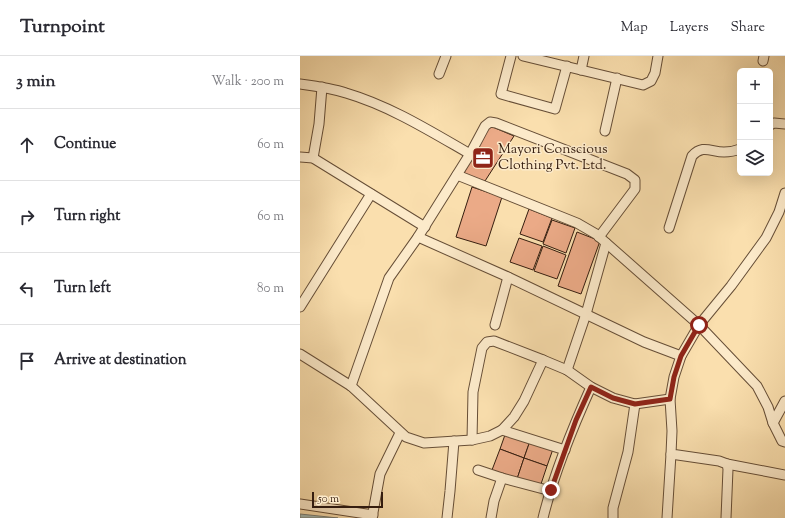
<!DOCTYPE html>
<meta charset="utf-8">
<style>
:root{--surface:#fff;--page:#f2f2f3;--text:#2b2b33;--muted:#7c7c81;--line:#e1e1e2}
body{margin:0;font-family:"Sorts Mill Goudy",serif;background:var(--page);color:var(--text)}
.controls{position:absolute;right:12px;top:12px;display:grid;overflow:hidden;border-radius:6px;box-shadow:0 4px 16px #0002}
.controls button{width:36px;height:36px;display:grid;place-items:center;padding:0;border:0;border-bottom:1px solid var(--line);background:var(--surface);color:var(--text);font:20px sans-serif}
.scale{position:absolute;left:12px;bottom:10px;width:71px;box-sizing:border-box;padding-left:4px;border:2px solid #351d0f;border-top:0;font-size:11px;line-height:14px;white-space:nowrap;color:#351d0f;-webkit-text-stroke:3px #fceaca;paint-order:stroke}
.stop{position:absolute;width:12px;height:12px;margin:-9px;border:3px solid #8f2418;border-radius:50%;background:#fff}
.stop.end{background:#8f2418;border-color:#fff;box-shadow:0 1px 4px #0008}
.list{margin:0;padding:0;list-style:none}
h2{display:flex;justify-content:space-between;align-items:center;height:52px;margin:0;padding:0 16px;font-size:17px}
h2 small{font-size:13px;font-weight:400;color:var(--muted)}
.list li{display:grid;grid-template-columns:26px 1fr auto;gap:12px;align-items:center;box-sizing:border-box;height:72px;padding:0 16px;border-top:1px solid var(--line)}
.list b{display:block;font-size:15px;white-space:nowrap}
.list em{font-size:13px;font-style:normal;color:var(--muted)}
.icon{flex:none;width:22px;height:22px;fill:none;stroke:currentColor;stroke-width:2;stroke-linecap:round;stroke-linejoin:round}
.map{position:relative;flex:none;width:485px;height:462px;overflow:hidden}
header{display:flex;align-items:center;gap:24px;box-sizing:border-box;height:56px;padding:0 20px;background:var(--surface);border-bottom:1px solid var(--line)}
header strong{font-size:19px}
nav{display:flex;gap:22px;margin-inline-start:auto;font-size:14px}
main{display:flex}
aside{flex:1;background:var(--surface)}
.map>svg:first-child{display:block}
.water{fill:#a2bab5;stroke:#767b73}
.building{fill:#ebaa87;stroke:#351d0f}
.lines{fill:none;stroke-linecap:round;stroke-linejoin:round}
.minor-casing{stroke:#664e37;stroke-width:11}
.minor{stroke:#fceaca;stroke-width:9}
.route{stroke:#8f2418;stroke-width:5}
.labels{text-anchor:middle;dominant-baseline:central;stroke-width:3;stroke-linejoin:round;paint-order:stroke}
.poi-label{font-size:14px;fill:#351d0f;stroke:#fceaca;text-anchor:start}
</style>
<header>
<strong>Turnpoint</strong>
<nav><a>Map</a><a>Layers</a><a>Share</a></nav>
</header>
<main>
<aside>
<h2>3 min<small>Walk · 200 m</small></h2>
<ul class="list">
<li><svg class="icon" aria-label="ahead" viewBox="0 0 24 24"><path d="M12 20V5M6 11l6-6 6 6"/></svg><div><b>Continue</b></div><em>60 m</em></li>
<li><svg class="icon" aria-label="right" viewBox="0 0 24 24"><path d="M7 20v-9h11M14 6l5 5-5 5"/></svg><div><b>Turn right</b></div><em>60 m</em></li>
<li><svg class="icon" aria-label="left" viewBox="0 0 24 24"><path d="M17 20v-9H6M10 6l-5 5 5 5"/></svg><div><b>Turn left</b></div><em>80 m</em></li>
<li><svg class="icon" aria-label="arrive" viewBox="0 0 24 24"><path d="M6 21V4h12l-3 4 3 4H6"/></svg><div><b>Arrive at destination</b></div></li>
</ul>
</aside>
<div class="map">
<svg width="485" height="462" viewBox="0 0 485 462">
<rect width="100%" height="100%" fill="#fadfae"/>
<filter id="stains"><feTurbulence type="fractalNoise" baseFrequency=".005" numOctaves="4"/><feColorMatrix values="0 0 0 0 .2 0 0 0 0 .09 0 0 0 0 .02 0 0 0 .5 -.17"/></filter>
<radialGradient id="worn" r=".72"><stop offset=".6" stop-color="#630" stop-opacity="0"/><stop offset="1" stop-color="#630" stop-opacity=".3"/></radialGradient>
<!-- water -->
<polygon class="water" points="0,458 38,462 0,462"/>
<!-- building -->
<g class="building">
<polygon points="188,69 214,80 185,125 163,119"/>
<polygon points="172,131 202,141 186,190 156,181"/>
<polygon points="229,153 252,162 243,186 220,178"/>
<polygon points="252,164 275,172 266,197 243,188"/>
<polygon points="277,176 300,185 281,238 258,230"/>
<polygon points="219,182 242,190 233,214 210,206"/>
<polygon points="243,190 266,199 257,223 234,215"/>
<polygon points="206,376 230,385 224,402 200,393"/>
<polygon points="230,385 253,393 247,410 224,402"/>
<polygon points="200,393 224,402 217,423 192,414"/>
<polygon points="224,402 247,410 240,431 217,423"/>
</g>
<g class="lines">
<!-- minor casing -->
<g class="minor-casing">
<g id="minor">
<polyline points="211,0 201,38 255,53 267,10"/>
<polyline points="223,0 343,29 351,25 355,17 358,0"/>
<polyline points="463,5 464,0"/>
<polyline points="281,14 284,0"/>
<polyline points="139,18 146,0"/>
<path d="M0,28C15,30 31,32 46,37C90,50 130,75 170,98"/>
<polyline points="470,69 474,67 485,68"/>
<polyline points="305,75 317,22"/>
<polyline points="0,101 13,102 125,171"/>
<polyline points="13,102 19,68 22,31"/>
<polyline points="157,119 277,167 296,178 399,269 457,330 468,351 473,367 482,385 485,386"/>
<path d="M369,172L392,100C403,88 411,96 424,96C430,96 435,95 440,93"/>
<polyline points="118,181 208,221 344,286 381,300"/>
<polyline points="0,251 71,138"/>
<polyline points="195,269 208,221"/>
<polyline points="0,298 51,330 106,381 124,387 172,384 190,380 202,374 214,361 224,345 243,304 267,314 291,331 313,342 335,348 370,343"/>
<polyline points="267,314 286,258 306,187"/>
<polyline points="51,330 89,222 118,181 170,98 185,70 190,66 196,67 327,118 335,124 335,133 299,181"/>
<polyline points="473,367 485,345"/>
<polyline points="202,374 265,394"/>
<polyline points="172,384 173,336 182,292 187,286 194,285 243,304"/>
<polyline points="427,408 485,419"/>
<polyline points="178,414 202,422 251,435"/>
<polyline points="0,448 73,459"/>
<polyline points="72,462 80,418 100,377"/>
<polyline points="147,462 150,435 154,385"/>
<polyline points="191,462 194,445 202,422"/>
<path d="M243,462C254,417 272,373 291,331"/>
<polyline points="313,462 313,452 328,396 335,348"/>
<polyline points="367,462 371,398"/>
<polyline points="426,462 428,413 427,408 419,405 371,398 372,375 370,343 374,321 381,300 399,269 431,230 466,182 479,156 485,137"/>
</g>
</g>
<!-- minor -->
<use href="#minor" class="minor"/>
</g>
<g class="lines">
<!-- route -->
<polyline class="route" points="251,434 276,364 291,331 313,342 335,348 370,343 374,321 381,300 399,269"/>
</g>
<!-- icons -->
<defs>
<g id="office-square" transform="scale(1.15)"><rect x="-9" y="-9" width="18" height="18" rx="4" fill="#8f2418" stroke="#fceaca"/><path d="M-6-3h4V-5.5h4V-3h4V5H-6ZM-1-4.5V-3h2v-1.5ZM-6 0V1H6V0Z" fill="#fff"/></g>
</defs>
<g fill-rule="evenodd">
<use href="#office-square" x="183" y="102"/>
</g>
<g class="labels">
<!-- poi labels -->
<g class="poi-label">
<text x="198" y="94">Mayori Conscious<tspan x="198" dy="16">Clothing Pvt. Ltd.</tspan></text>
</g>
</g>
<rect width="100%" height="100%" filter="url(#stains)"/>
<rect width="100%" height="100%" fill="url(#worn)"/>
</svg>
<div class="controls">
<button>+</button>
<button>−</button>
<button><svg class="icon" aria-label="layers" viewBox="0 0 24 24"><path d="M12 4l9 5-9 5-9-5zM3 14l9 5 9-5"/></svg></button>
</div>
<div class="scale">50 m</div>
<div class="stop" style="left:399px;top:269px"></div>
<div class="stop end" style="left:251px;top:434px"></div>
</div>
</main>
